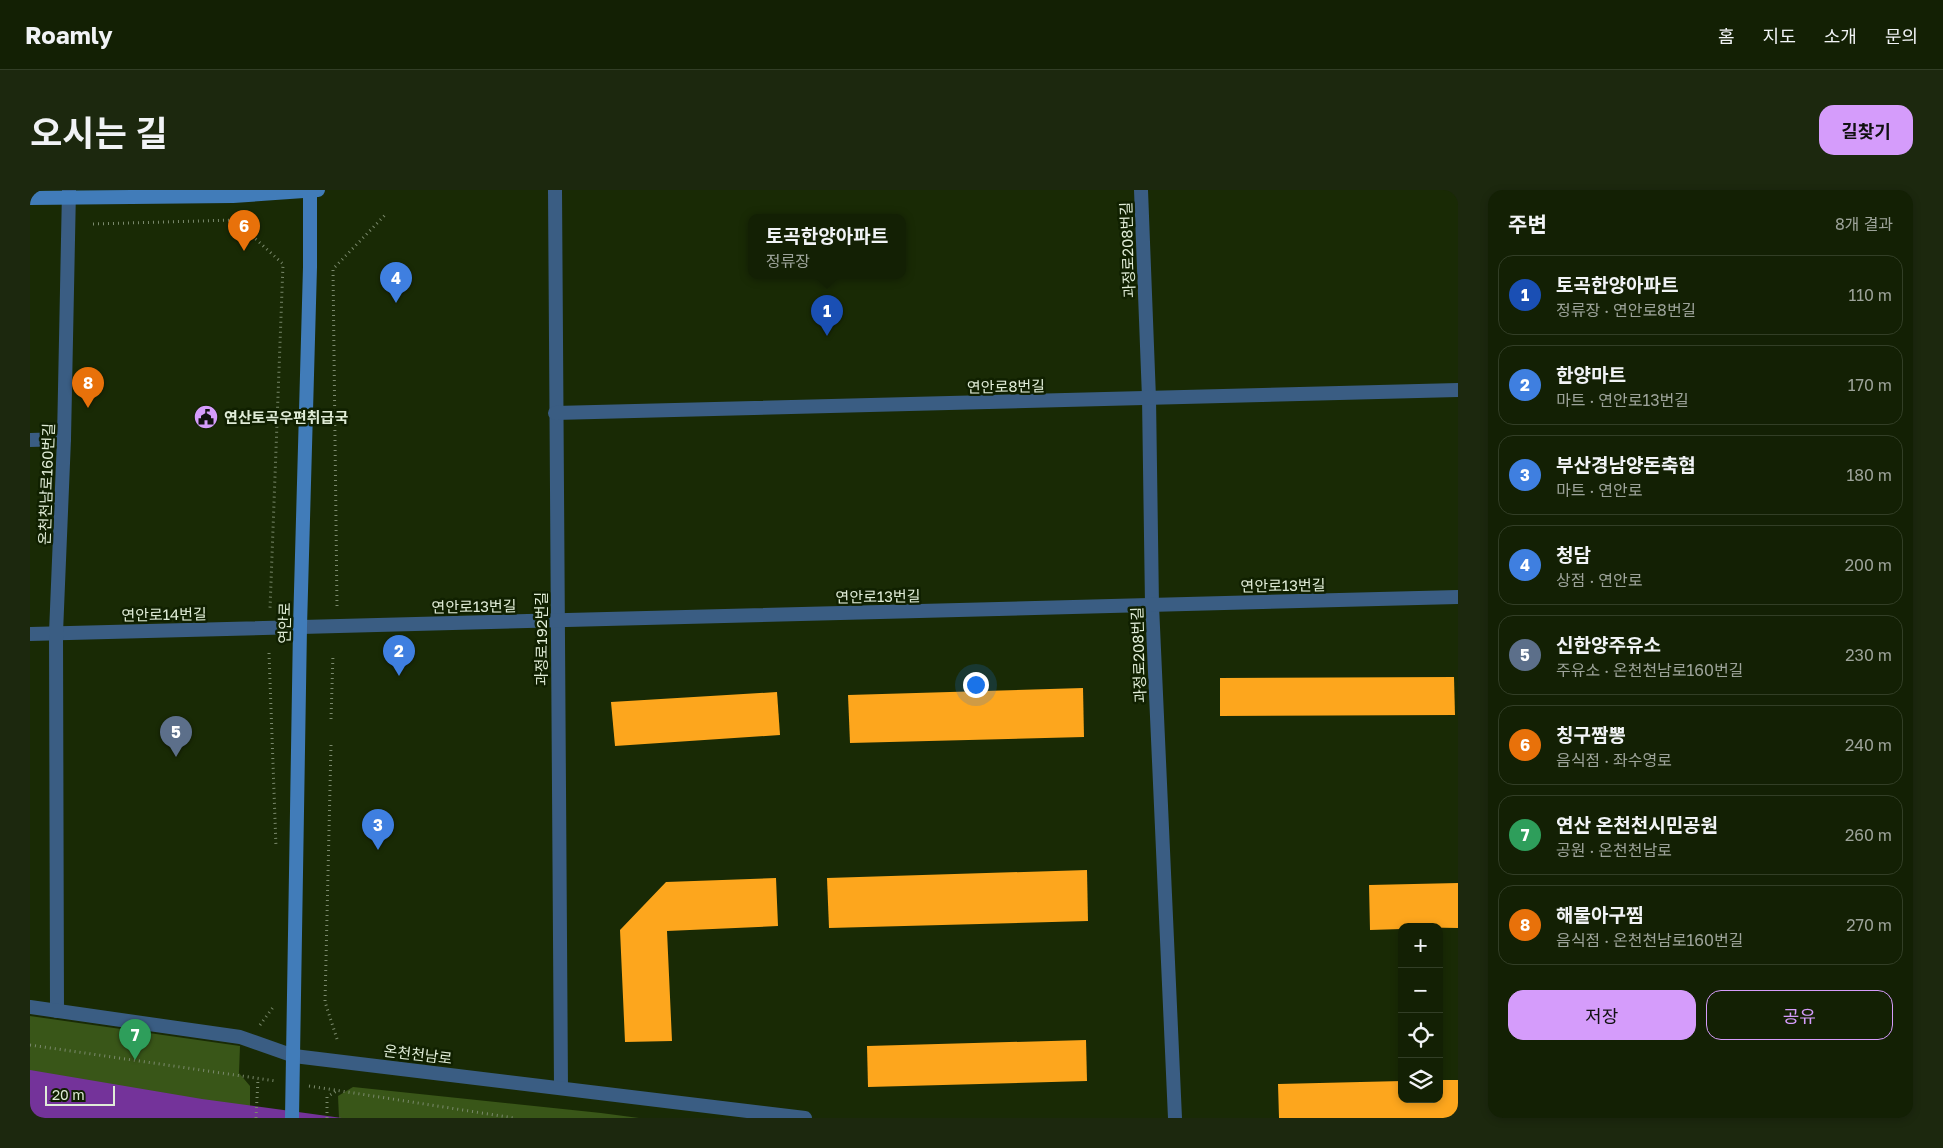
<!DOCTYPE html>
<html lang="ko">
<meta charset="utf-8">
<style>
:root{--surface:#132004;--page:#1c280e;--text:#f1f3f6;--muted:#9da39a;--line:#323e26;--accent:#d59cfb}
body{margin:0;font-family:"Golos Text","Noto Sans KR",sans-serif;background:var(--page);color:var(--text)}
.controls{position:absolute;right:15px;bottom:15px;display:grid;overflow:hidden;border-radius:10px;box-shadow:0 2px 8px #0003}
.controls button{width:45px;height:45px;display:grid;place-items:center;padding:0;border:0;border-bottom:1px solid var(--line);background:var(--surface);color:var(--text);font:25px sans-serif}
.scale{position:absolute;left:15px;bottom:12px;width:70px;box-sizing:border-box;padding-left:5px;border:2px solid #e0ecd7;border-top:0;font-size:14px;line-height:18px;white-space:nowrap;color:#e0ecd7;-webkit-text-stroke:4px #102000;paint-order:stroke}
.you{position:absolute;left:945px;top:494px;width:18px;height:18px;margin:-12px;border:4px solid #fff;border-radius:50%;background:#1a73e8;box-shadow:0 0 0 8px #1a73e833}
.badge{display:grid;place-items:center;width:32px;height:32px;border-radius:50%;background:var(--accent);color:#fff;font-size:16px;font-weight:700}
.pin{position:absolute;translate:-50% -41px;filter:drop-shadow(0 1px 2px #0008)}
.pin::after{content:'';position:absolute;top:26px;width:18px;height:15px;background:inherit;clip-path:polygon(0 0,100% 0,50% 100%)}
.popup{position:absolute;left:718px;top:24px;width:158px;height:65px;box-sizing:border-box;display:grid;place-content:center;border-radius:10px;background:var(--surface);filter:drop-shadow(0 1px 4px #0005);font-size:16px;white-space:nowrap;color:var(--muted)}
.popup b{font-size:19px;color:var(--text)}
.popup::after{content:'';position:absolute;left:50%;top:100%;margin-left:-10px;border:10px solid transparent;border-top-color:var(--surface)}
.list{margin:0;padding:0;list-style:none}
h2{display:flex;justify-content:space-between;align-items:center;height:65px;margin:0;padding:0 20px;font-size:21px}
h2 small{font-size:16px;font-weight:400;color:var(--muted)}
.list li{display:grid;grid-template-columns:32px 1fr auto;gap:15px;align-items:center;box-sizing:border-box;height:80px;margin:0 10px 10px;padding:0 10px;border:1px solid var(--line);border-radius:15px}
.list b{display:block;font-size:19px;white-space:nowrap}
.list p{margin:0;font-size:16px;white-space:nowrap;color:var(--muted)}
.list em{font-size:16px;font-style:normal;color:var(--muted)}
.actions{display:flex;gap:10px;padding:15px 20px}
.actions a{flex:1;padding:11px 0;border:1px solid var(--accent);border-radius:15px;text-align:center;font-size:18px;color:var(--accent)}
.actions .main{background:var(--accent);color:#111}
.icon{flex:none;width:28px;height:28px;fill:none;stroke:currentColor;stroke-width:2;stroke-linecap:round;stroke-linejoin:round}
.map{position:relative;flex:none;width:1428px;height:928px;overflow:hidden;border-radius:15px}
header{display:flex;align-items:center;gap:30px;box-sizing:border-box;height:70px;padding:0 25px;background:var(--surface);border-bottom:1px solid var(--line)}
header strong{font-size:24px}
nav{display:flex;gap:28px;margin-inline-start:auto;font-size:18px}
.intro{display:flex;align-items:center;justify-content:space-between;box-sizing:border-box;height:120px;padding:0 30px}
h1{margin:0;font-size:35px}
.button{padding:12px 22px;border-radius:15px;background:var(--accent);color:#111;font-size:18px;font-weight:700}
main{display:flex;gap:30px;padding:0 30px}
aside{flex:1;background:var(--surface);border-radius:15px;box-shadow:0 2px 8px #0003}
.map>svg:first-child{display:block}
.green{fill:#395618}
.water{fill:#74339a}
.building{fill:#fda61d}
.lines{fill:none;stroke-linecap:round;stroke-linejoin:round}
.path{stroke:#7a896c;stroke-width:3;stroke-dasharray:1 4;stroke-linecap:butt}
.minor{stroke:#3a5d83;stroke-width:14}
.tertiary{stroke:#3a5d83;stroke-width:14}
.secondary{stroke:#417cb9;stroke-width:14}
.labels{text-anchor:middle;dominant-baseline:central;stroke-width:5;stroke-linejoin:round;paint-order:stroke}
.street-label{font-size:15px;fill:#e0ecd7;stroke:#102000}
.poi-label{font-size:15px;font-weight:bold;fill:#e0ecd7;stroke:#102000;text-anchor:start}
</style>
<header>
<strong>Roamly</strong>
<nav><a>홈</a><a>지도</a><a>소개</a><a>문의</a></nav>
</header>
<div class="intro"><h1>오시는 길</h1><a class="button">길찾기</a></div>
<main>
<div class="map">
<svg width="1428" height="928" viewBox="0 0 1428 928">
<rect width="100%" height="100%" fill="#192a05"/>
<!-- green -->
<g class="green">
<polygon points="0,826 210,856 209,883 220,896 220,928 0,903"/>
<polygon points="323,897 571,923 609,928 309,928 308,906"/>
</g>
<!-- water -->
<polygon class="water" points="0,880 172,909 312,928 0,928"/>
<!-- building -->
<g class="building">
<polygon points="1424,487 1425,525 1190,526 1190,488"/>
<polygon points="1053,498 1054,547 820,553 818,505"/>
<polygon points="747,502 750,545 585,556 581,512"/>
<polygon points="1057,680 1058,731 799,738 797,688"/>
<polygon points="746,688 748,736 637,741 642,851 595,852 590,740 636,692"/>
<polygon points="1428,693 1428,738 1372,737 1372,739 1340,740 1339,695"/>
<polygon points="1056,850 1057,891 838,897 837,856"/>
<polygon points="1409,890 1428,890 1428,928 1249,928 1248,894 1372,891 1372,909 1409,909"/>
</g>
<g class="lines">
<!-- path -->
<g class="path">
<polyline points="63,34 205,30 253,74 240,419"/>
<polyline points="307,416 303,79 357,23"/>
<polyline points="239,463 246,657"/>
<polyline points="301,529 303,464"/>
<polyline points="301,555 295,812 307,849"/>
<polyline points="230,835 244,816"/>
<polyline points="0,855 246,891"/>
<polyline points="279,896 484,928"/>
<polyline points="226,928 228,889"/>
<polyline points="297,928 297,907 308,900"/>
</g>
<!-- minor -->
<g class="minor">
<polyline points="525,0 531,898"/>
<polyline points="1111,0 1119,208 1122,415 1145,928"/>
<polyline points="525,223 1428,200"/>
<polyline points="0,250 34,249"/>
<polyline points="0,444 1428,407"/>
<polyline points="27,821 26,443 34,249 39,0"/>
</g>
<!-- tertiary -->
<polyline class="tertiary" points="0,817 210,847 264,866 775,928"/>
<!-- secondary -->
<g class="secondary">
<polyline points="0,8 203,6 288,0"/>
<polyline points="262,928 270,437 280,77 280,0"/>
</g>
</g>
<!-- icons -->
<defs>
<g id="civic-disc" transform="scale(1.25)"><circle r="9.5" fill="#d59cfb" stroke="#102000"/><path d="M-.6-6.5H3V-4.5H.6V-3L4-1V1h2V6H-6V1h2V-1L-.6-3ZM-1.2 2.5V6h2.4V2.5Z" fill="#111"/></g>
</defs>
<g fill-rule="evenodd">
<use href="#civic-disc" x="176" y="227"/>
</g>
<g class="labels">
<!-- street labels -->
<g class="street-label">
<text transform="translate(1097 60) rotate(-92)">과정로208번길</text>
<text transform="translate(976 196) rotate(-1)">연안로8번길</text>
<text transform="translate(16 294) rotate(-88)">온천천남로160번길</text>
<text transform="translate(1253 395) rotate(-1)">연안로13번길</text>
<text transform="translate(848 406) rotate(-1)">연안로13번길</text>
<text transform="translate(444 416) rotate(-1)">연안로13번길</text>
<text transform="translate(134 424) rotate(-1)">연안로14번길</text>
<text transform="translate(254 433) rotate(-89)">연안로</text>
<text transform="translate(511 449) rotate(-90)">과정로192번길</text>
<text transform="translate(1108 465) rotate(-92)">과정로208번길</text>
<text transform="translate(388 864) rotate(7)">온천천남로</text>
</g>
<!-- poi labels -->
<g class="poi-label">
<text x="194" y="227">연산토곡우편취급국</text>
</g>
</g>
</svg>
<div class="controls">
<button>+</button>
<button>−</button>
<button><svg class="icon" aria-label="locate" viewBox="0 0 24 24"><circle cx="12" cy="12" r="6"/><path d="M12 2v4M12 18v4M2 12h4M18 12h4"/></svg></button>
<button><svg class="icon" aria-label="layers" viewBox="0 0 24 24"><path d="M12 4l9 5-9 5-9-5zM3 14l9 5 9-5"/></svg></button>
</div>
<div class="scale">20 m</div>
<div class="you"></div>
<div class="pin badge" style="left:797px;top:146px;background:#1a4fb4">1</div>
<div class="popup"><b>토곡한양아파트</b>정류장</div>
<div class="pin badge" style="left:369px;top:486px;background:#3f7fe0">2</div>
<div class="pin badge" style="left:348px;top:660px;background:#3f7fe0">3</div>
<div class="pin badge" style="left:366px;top:113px;background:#3f7fe0">4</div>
<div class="pin badge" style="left:146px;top:567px;background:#5c6f8a">5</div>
<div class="pin badge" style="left:214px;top:61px;background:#e8710a">6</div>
<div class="pin badge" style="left:105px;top:870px;background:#2e9e5b">7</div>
<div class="pin badge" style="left:58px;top:218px;background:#e8710a">8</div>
</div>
<aside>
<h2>주변<small>8개 결과</small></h2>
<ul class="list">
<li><span class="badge" style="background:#1a4fb4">1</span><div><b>토곡한양아파트</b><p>정류장 · 연안로8번길</p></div><em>110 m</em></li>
<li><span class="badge" style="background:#3f7fe0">2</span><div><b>한양마트</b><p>마트 · 연안로13번길</p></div><em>170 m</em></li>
<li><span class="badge" style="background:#3f7fe0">3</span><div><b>부산경남양돈축협</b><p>마트 · 연안로</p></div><em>180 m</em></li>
<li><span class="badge" style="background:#3f7fe0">4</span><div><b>청담</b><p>상점 · 연안로</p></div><em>200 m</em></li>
<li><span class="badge" style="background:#5c6f8a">5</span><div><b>신한양주유소</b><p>주유소 · 온천천남로160번길</p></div><em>230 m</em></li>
<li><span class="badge" style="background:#e8710a">6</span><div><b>칭구짬뽕</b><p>음식점 · 좌수영로</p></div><em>240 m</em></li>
<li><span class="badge" style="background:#2e9e5b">7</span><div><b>연산 온천천시민공원</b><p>공원 · 온천천남로</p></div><em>260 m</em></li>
<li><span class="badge" style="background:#e8710a">8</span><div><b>해물아구찜</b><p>음식점 · 온천천남로160번길</p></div><em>270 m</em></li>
</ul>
<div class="actions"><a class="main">저장</a><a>공유</a></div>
</aside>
</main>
